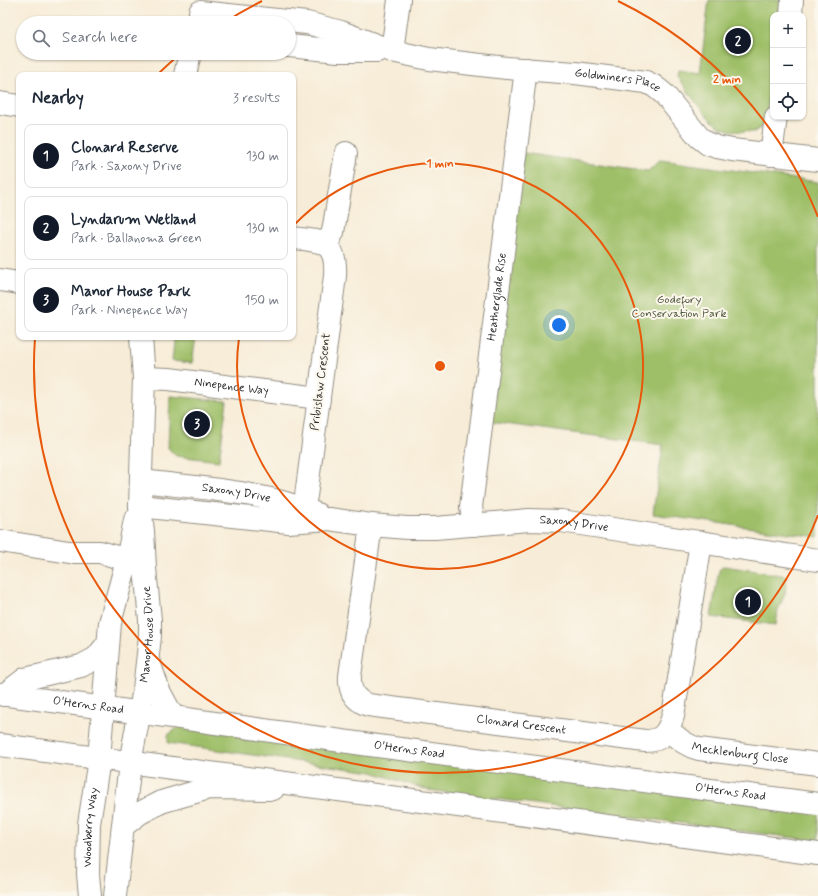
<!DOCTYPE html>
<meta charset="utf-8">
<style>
:root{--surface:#fff;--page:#f2f2f3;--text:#1f2937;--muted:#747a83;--line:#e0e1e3;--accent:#111827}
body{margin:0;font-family:Mynerve,sans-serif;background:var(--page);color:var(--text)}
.controls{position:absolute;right:12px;top:12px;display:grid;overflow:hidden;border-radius:8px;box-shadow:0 1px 3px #0004}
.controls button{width:36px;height:36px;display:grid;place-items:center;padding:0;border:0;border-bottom:1px solid var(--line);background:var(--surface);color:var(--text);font:20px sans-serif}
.you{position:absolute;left:559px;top:325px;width:14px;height:14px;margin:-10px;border:3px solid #fff;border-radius:50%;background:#1a73e8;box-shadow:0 0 0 6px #1a73e833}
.badge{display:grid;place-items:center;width:26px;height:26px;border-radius:50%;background:var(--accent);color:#fff;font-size:13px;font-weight:700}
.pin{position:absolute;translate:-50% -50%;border:2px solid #fff;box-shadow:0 1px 4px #0006}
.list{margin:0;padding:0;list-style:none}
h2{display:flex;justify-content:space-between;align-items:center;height:52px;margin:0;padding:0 16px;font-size:17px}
h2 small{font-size:13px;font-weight:400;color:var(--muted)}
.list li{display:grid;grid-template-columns:26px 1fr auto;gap:12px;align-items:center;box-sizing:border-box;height:64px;margin:0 8px 8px;padding:0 8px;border:1px solid var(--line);border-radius:8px}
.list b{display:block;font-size:15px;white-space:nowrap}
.list p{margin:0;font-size:13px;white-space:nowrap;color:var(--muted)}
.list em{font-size:13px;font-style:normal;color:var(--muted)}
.icon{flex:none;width:22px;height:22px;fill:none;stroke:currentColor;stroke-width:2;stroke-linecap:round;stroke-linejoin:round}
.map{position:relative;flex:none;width:818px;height:896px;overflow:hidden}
.search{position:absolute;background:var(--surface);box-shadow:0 1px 3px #0004;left:16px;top:16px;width:280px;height:44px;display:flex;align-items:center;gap:10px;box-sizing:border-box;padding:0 14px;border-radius:22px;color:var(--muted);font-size:15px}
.panel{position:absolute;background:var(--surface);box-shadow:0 1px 3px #0004;left:16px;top:72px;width:280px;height:268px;border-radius:8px}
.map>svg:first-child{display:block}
.green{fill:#9ebf68;stroke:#64754a}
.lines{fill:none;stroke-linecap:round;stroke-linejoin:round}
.minor-casing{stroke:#918c81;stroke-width:24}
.major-casing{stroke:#918c81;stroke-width:24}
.minor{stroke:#fff;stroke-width:22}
.major{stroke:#fff;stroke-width:22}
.ring{fill:none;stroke:#e8590c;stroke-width:2}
.labels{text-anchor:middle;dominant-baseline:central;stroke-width:4;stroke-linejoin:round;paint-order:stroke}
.street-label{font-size:12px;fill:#2b2b2b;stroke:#fbf7ec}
.park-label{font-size:12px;fill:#4e573d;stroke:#fbf7ec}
.centre{fill:#e8590c;stroke:#fbf7ec;stroke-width:2}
.ring-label{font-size:12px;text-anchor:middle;font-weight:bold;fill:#e8590c;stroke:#fbf7ec;stroke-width:4;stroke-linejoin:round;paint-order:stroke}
</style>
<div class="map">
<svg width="818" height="896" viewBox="0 0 818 896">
<rect width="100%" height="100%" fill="#fbf7ec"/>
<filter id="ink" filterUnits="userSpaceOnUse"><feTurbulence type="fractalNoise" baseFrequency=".025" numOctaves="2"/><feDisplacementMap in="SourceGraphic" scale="8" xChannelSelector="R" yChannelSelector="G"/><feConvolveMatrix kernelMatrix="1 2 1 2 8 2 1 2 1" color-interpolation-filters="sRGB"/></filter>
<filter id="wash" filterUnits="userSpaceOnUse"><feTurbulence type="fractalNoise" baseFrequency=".012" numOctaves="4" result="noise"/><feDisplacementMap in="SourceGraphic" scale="16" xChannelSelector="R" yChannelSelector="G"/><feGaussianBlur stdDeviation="0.9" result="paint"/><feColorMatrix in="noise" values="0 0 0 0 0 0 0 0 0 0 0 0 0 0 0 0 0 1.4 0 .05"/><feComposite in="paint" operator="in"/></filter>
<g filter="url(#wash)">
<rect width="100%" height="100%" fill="#f7ecd7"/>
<!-- green -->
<g class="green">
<path d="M709,0H784L782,15H773V67L765,125L754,132C743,131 730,132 720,127C708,122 686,88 677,77L678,70L700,73Z"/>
<polygon points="523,153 648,171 660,160 818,182 818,537 653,514 663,445 490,422"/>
<polygon points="173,337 196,337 192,363 172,361 174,343"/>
<polygon points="170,396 227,401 219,461 176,456 168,448"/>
<polygon points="724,566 787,576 785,594 778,610 776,625 711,617 719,570"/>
<polygon points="181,725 818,807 818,841 428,790 372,772 168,743 168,735"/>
</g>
</g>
<g filter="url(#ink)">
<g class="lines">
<!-- minor casing -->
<g class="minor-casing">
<g id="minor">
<path id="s1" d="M200,12L307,23L341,32L392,51L429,59L507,68L575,73L646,82L654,86L664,94L699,137L708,144L717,147L732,150L818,160"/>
<polyline points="791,15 792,0"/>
<polyline points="289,46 338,51 377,51"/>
<polyline points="392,51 399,0"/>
<polyline points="185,75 190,53"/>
<polyline points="0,103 19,106"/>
<polyline points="771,155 776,117"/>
<path d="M293,238C323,241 337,241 335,276L306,496L300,521"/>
<polyline points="326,245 333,232 346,153"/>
<polyline points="0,280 19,283"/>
<path id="s2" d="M144,378L169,379L319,398"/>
<path id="s3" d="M141,481C198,488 264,491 317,514"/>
<path id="s4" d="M140,506L288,522L329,519L371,525L407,528H435L529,520L561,521L818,560"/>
<path id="s5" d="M371,525L350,676C349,690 354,700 368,705L645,741C663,741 668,732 673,716L701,542"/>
<path id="s6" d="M474,525L471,507L526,69"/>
<polyline points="0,541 69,552 100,552 127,560 140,565"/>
<polyline points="150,665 159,691 173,717"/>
<polyline points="4,695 25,679 81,666 96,658 108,643"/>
<path id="s7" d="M668,730C678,738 686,746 699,749L818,764"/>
<polyline points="123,826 140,813 161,802 209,788 273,789"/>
<path id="s8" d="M90,896L88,874L89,824L99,759L110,623L127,560L135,520"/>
<path id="s9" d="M115,896L130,763L144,689L150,636V620L145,568L143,531L140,506L144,378L141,337"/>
</g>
</g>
<!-- major casing -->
<g class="major-casing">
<g id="major">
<path id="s10" d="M0,694L173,717L370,745L818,804"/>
<polyline points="0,745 818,854"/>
</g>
</g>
<!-- minor -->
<use href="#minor" class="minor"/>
<!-- major -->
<use href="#major" class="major"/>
</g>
</g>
<!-- distance rings -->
<g class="ring">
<path d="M294 225A203 203 0 1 1 239 338"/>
<path d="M818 515A406 406 0 0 1 35 338M158 74A406 406 0 0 1 179 55M225 22A406 406 0 0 1 262 1M618 1A406 406 0 0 1 818 217"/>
</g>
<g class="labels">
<!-- street labels -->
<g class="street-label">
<text stroke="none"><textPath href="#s1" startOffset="425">Goldminers Place</textPath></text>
<text stroke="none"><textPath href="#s6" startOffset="230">Heatherglade Rise</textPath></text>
<text transform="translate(321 382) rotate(-83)">Pribislaw Crescent</text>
<text stroke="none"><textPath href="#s2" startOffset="88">Ninepence Way</textPath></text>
<text stroke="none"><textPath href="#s3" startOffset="96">Saxony Drive</textPath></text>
<text stroke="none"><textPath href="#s4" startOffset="436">Saxony Drive</textPath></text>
<text stroke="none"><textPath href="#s9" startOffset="264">Manor House Drive</textPath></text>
<text stroke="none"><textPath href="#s10" startOffset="89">O'Herns Road</textPath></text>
<text stroke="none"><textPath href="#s5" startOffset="344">Clonard Crescent</textPath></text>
<text stroke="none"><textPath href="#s10" startOffset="413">O'Herns Road</textPath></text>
<text stroke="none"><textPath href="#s7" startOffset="78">Mecklenburg Close</textPath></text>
<text stroke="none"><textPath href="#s10" startOffset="737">O'Herns Road</textPath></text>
<text stroke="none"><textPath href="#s8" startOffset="69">Woodberry Way</textPath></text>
</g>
<!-- park labels -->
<g class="park-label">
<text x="679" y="300">Godefory<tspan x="679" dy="14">Conservation Park</tspan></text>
</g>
</g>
<circle cx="440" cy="366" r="6" class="centre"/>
<g class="ring-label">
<text x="727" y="83">2 min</text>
<text x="440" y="167">1 min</text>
</g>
</svg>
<div class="controls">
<button>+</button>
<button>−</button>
<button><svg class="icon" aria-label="locate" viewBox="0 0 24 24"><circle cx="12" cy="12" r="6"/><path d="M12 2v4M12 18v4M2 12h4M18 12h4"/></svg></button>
</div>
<div class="you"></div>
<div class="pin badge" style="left:748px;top:602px">1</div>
<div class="pin badge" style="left:738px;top:41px">2</div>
<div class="pin badge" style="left:197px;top:424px">3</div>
<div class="search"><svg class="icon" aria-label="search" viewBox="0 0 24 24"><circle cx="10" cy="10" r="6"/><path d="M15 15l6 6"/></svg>Search here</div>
<section class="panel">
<h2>Nearby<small>3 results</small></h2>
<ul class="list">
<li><span class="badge">1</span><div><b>Clonard Reserve</b><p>Park · Saxony Drive</p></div><em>130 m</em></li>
<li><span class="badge">2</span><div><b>Lyndarum Wetland</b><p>Park · Ballanoma Green</p></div><em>130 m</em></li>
<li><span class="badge">3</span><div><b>Manor House Park</b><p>Park · Ninepence Way</p></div><em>150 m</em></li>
</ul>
</section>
</div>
